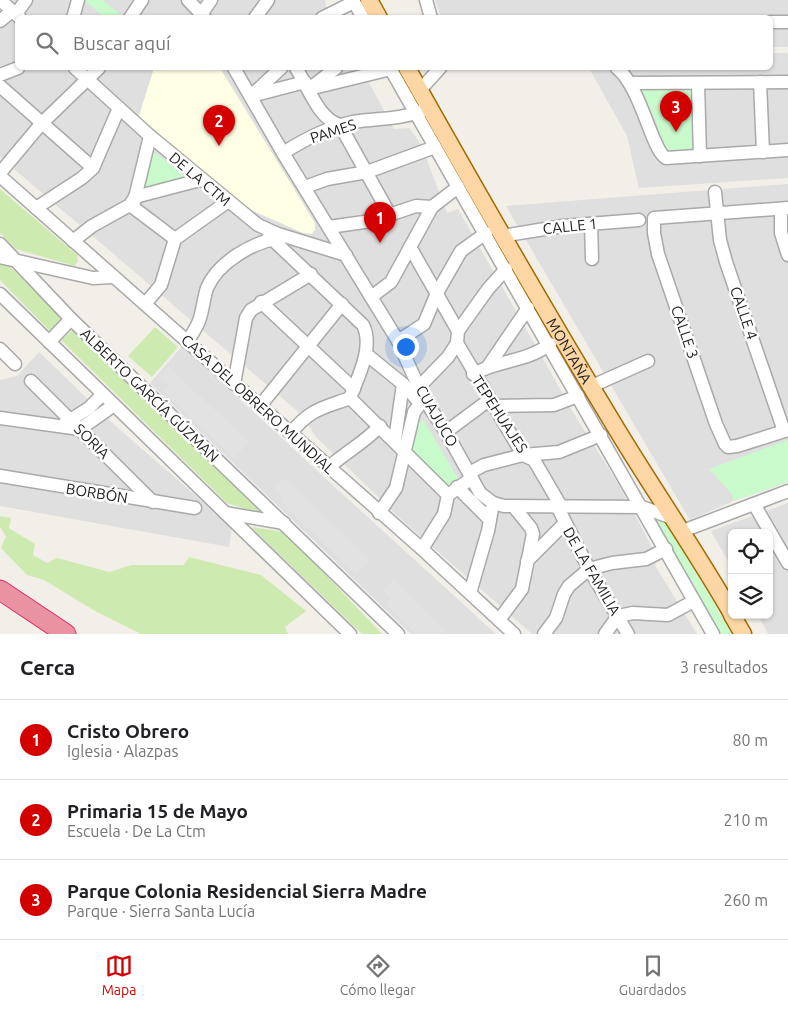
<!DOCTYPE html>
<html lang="es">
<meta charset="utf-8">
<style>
:root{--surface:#fff;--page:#f6f6f6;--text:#202124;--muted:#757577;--line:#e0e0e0;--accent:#d40000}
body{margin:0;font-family:Ubuntu,sans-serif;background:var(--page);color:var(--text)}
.controls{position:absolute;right:15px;bottom:15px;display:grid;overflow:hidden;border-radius:8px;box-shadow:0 1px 4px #0004}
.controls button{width:45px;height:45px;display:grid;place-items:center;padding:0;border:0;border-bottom:1px solid var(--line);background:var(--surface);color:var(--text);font:25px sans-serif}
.you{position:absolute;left:405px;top:346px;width:18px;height:18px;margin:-12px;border:4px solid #fff;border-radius:50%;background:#1a73e8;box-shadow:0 0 0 8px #1a73e833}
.badge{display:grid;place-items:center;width:32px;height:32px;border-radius:50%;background:var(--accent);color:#fff;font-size:16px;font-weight:700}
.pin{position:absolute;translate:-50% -41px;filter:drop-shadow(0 1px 2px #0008)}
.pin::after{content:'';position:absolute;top:26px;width:18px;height:15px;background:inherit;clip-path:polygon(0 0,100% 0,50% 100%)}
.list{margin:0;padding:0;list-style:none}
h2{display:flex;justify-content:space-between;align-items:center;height:65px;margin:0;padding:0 20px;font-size:21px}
h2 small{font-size:16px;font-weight:400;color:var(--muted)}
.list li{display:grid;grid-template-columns:32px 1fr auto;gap:15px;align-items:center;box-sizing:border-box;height:80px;padding:0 20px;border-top:1px solid var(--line)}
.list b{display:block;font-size:19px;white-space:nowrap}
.list p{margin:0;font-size:16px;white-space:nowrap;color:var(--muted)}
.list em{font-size:16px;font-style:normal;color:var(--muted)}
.icon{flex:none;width:28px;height:28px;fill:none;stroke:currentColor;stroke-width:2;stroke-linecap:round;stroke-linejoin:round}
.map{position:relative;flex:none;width:788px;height:634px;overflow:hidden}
.search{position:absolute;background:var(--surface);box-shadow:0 1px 4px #0004;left:15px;right:15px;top:15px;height:55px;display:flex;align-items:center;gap:12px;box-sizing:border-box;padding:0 18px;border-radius:8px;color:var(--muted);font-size:19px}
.sheet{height:305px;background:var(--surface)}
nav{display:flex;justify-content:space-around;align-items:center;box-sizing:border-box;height:70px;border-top:1px solid var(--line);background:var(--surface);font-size:14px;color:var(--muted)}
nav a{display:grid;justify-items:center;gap:2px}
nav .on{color:var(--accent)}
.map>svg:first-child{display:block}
.residential{fill:#e0dfdf}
.education{fill:#ffffe5}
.grass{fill:#cdebb0}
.park{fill:#c8facc}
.parking{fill:#e2e2e2}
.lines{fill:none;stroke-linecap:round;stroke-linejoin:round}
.minor-casing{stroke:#a9a9a9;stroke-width:15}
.major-casing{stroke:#a06b00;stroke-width:19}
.highway-casing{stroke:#dc2a67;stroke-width:21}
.minor{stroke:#fff;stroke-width:12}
.major{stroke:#fcd6a4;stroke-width:16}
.highway{stroke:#e892a2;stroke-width:19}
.labels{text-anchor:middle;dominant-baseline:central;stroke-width:5;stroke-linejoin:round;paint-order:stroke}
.street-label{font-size:15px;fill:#222;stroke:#fff}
</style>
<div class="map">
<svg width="788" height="634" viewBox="0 0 788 634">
<rect width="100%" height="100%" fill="#f2efe9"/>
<!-- residential -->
<g class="residential">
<polygon points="0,0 325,0 327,11 349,17 18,18 18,68 361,68 394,129 409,128 421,144 447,213 458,209 577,419 619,485 653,549 656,567 697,634 532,634 404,522 316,437 302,415 0,157"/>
<polygon points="435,0 788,0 788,47 771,47 770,18 441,17"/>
<polygon points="771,53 788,53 788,178 639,188 627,136 589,68 770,68"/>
<polygon points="788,184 788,482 733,501 690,520 506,206"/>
<polygon points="182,346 338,490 496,634 411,634 150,383"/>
<polygon points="39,352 119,429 232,527 229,547 0,506 0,380 17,376"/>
<polygon points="788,503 788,634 768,634 758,615 769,615 769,533 732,533 732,568 711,531"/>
</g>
<!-- education -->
<polygon class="education" points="154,68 220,68 315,223 315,230 312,234 303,233 240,205 138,119"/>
<!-- grass -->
<g class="grass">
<polygon points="0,189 77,255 78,261 75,266 16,249 0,233"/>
<polygon points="0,261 6,263 65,320 51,332 0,280"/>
<polygon points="155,327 178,347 152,377 128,356"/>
<polygon points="74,329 265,512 258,513 227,503 61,340"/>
<polygon points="0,516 11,518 9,528 35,544 33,555 47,563 57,558 109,572 132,565 184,565 189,557 261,575 306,611 285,627 288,634 141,634 95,611 44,580 27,575 1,548 6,536 0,527"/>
<polygon points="251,527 285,532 382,634 362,634"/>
</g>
<!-- park -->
<g class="park">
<polygon points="84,0 102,0 124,17 104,17"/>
<polygon points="644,88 689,88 692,92 694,146 689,151 668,152 664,149 655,118 640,92"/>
<polygon points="153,151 188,179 145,194 142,188"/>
<polygon points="421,421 424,421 460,482 447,490 411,456 416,426"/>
<polygon points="788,440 788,482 733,501 732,494 709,469"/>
<polygon points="653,518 668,525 732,634 721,634"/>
</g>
<!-- parking -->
<g class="parking">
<polygon points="168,366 249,442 234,459 164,392 169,386 159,375"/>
<polygon points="285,478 370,561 355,574 281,503 284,499 274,489"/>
<polygon points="393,580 447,634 416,634 386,605 390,598 383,590"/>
</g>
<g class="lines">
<!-- minor casing -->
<g class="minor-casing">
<g id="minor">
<polyline points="0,0 20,18"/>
<polyline points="188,0 205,18"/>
<polyline points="353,0 363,18"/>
<polyline points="426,0 431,18"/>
<polyline points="202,13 211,0"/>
<polyline points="16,14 26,0"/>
<polyline points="73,18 78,0"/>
<polyline points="130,18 142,0"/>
<polyline points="255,18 268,0"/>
<polyline points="322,18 354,2"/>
<polyline points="0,21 12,11"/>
<polyline points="770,22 788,22"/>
<polyline points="75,68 150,136 258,225 278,234 346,255"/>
<polyline points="234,68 283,153 398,341 424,399 446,432 480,493 493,503 504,506 642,507 670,517"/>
<path d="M296,68C308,86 318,119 340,125L390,215"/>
<polyline points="390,68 713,634"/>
<path d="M617,68C641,87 652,151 666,158L788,150"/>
<polyline points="0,75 18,68"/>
<polyline points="760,82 763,152"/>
<polyline points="630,83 788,82"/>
<polyline points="698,83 700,156"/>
<polyline points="0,86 93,168"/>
<polyline points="313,86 336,68"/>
<polyline points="309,89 391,69"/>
<polyline points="420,90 440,68"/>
<polyline points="252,95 281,68"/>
<polyline points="251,96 305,82"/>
<path d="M283,153C305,139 328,127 353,122C378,118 398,120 422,111"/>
<polyline points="0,173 41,124 99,68"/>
<polyline points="0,176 422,549 514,634"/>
<polyline points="305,187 327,179 367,172 435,147"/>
<polyline points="715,192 720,240 726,262 784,431"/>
<polyline points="134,202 150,136"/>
<polyline points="130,205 175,239"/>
<polyline points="36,208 82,178 93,168 119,108"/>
<polyline points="788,208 654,218 654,233 658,254 716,424 725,444 728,447 737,446 788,430"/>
<polyline points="781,209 781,233 788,255"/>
<polyline points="591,224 592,259"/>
<polyline points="329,227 371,221 416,206 432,207 458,187"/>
<path d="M268,231L272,239L363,325C374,347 358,377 350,398C323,408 310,409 291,433"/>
<polyline points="502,236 563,226 639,220"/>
<polyline points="73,241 92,226 130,205 135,197 200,180"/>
<polyline points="0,244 71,319 398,634"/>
<polyline points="410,247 458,331"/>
<polyline points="0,257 93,278 113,277"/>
<polyline points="0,294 350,634"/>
<polyline points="371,297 391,282 432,207"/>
<polyline points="261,302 354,389"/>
<polyline points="145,304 161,285 175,239 227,202"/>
<polyline points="398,341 424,324 437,293 461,251 486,233"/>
<polyline points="49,342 71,319"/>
<path d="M187,342C192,334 198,326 200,318C203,308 204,297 207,288C218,262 252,243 278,238"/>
<polyline points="457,343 523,455 534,460 562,508"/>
<polyline points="0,349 15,364"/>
<polyline points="366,354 403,384 419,402"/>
<polyline points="489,365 528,308"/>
<path d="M473,374C498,360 527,362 550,344"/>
<polyline points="31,381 153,502"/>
<polyline points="234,384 246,318 251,310 311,274"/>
<polyline points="420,386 448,357 457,343 458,331 488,289 506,269"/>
<polyline points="592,386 648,361"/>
<polyline points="350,398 448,495"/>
<polyline points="260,406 342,304"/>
<polyline points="493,406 554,405 578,396"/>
<polyline points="0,418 80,429 114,405"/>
<polyline points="65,423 89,408 103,394"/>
<polyline points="446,432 489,400"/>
<polyline points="395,440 403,384"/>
<path d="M329,467C346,452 364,443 380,426"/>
<polyline points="469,473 484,465 523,455 559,452 601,435"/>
<polyline points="0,476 195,508"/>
<polyline points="457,487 490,520"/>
<polyline points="754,504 788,563"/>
<polyline points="558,508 589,569 628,634"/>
<polyline points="225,513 284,523"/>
<polyline points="379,513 396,488 414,412 424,399"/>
<polyline points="680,532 788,491"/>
<polyline points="422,549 444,514 448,495 472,478"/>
<polyline points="527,561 565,523"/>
<polyline points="470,593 488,531 493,503"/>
<polyline points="499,620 522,589 533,534 531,528 514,507"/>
<polyline points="544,634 556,618 564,594 569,586 589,569 612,563 646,559 666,549"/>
<polyline points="605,634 618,616 633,613 668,615 694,601"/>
</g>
</g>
<!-- major casing -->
<g class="major-casing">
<g id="major">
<polyline points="369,0 379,18"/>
<path id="s1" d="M407,68C475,189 544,309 616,428C654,491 696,551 732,614"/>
<polyline points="732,615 743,634"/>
</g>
</g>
<!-- highway casing -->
<g class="highway-casing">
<polyline id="highway" points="0,590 66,634"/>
</g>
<!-- minor -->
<use href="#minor" class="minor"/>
<!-- major -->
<use href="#major" class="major"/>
<!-- highway -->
<use href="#highway" class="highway"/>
</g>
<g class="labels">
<!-- street labels -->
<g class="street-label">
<text transform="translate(333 131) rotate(-18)">PAMES</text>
<text transform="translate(200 179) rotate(40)">DE LA CTM</text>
<text transform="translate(570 226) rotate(-6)">CALLE 1</text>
<text transform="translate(744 313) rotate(71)">CALLE 4</text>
<text transform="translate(685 332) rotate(71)">CALLE 3</text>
<text stroke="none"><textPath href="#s1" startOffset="326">MONTAÑA</textPath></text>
<text transform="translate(150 395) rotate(44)">ALBERTO GARCÍA GÚZMAN</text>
<text transform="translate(258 404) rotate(42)">CASA DEL OBRERO MUNDIAL</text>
<text transform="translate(500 414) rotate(57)">TEPEHUAJES</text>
<text transform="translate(437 416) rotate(60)">CUAJUCO</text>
<text transform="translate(92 441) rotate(45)">SORIA</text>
<text transform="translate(97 493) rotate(9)">BORBÓN</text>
<text transform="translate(592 571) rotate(60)">DE LA FAMILIA</text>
</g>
</g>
</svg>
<div class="controls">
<button><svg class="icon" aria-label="locate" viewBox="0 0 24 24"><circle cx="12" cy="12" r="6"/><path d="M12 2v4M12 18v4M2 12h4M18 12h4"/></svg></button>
<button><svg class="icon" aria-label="layers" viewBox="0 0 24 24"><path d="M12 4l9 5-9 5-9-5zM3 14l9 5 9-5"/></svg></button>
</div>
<div class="you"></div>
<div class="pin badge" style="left:380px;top:243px">1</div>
<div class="pin badge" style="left:219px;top:146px">2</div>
<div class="pin badge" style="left:676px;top:132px">3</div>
<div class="search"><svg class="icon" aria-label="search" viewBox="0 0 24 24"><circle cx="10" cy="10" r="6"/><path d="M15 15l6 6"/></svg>Buscar aquí</div>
</div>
<section class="sheet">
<h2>Cerca<small>3 resultados</small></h2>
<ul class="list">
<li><span class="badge">1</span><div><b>Cristo Obrero</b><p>Iglesia · Alazpas</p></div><em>80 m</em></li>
<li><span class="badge">2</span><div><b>Primaria 15 de Mayo</b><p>Escuela · De La Ctm</p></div><em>210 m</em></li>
<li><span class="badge">3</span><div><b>Parque Colonia Residencial Sierra Madre</b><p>Parque · Sierra Santa Lucía</p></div><em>260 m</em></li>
</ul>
</section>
<nav>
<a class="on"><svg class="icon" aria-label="map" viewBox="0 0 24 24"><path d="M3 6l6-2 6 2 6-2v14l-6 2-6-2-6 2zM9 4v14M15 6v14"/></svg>Mapa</a>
<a><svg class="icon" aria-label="directions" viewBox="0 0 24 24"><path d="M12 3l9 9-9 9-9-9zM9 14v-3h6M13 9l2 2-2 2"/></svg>Cómo llegar</a>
<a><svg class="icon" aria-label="saved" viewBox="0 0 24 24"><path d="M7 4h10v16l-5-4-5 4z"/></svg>Guardados</a>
</nav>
